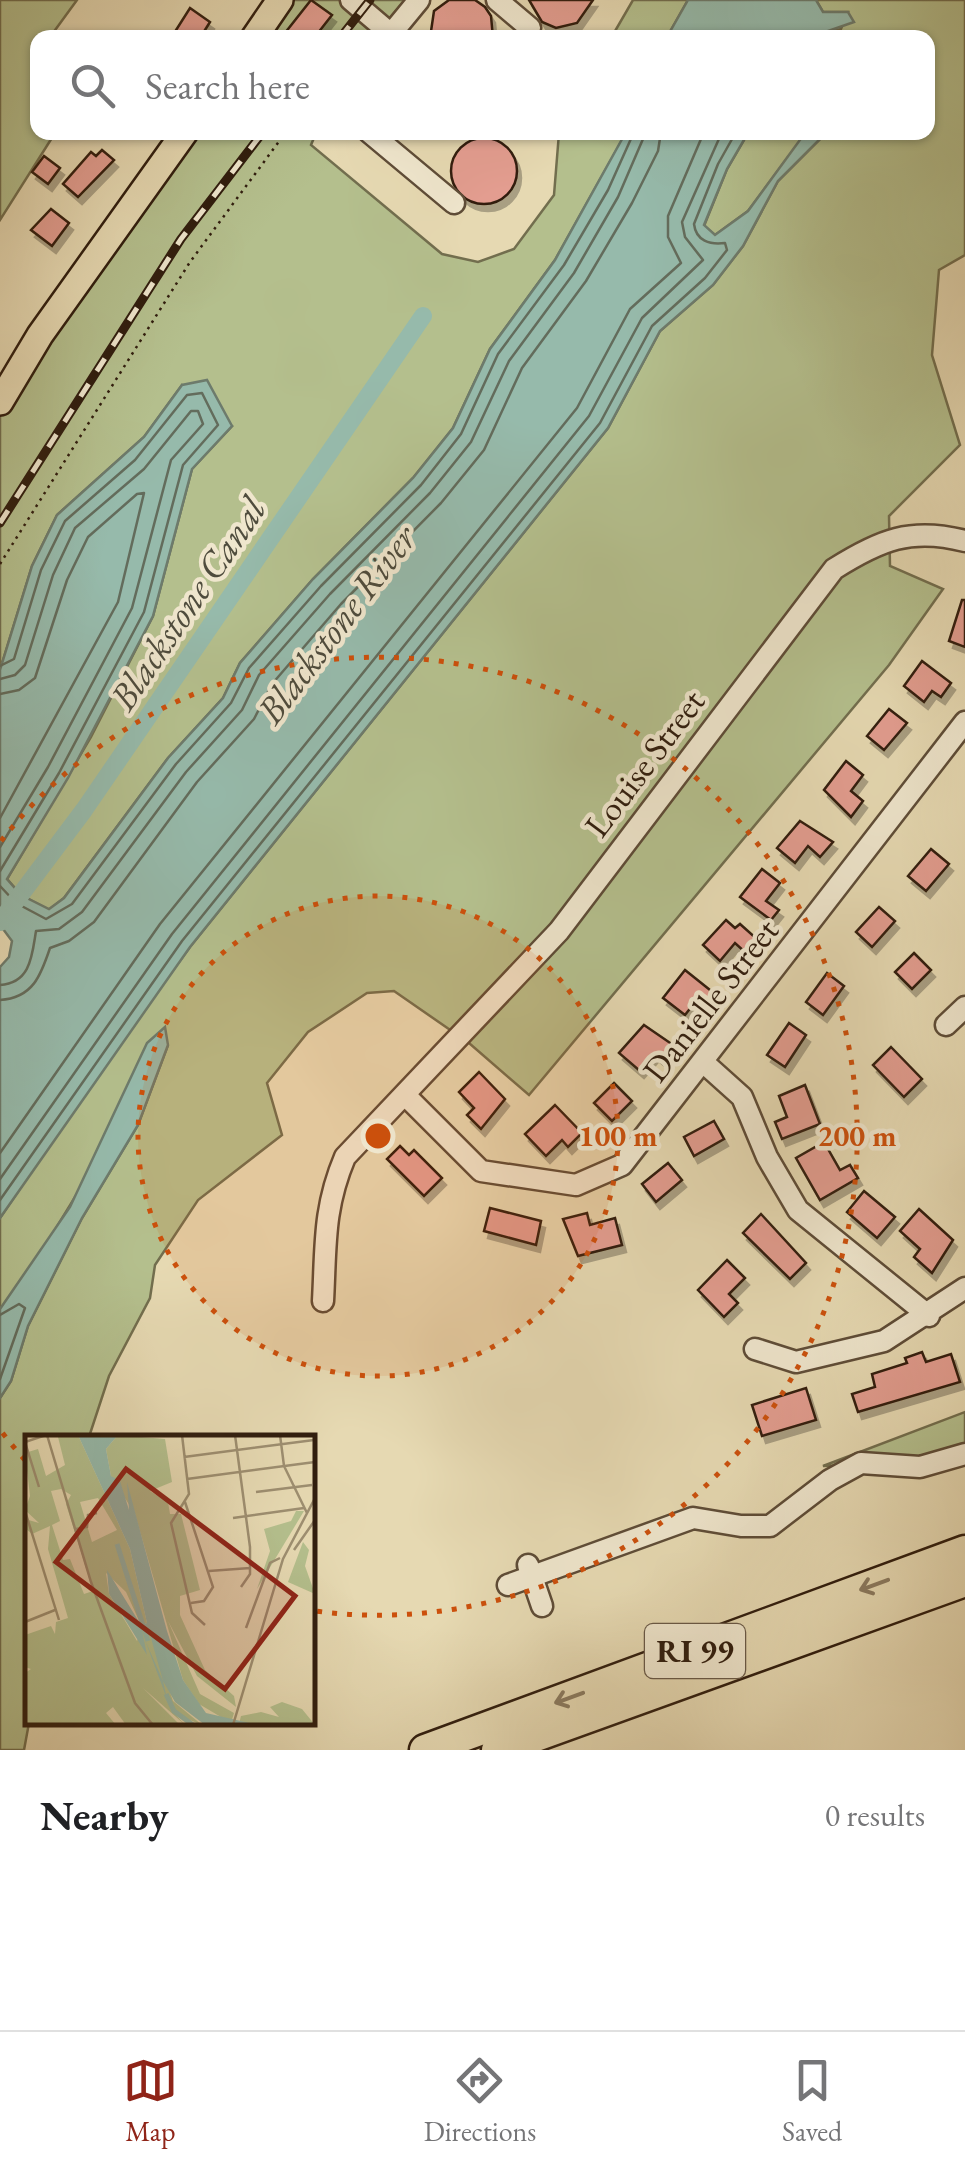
<!DOCTYPE html>
<style>
:root{--surface:#fff;--page:#f2f2f2;--text:#202124;--muted:#757577;--line:#e0e0e0;--accent:#8f2418}
body{margin:0;font-family:"EB Garamond",serif;background:var(--page);color:var(--text)}
.list{margin:0;padding:0;list-style:none}
h2{display:flex;justify-content:space-between;align-items:center;height:130px;margin:0;padding:0 40px;font-size:42px}
h2 small{font-size:32px;font-weight:400;color:var(--muted)}
.icon{flex:none;width:55px;height:55px;fill:none;stroke:currentColor;stroke-width:2;stroke-linecap:round;stroke-linejoin:round}
.map{position:relative;flex:none;width:965px;height:1750px;overflow:hidden}
.search{position:absolute;background:var(--surface);box-shadow:0 2px 8px #0004;left:30px;right:30px;top:30px;height:110px;display:flex;align-items:center;gap:25px;box-sizing:border-box;padding:0 35px;border-radius:20px;color:var(--muted);font-size:38px}
.sheet{height:280px;background:var(--surface)}
nav{display:flex;justify-content:space-around;align-items:center;box-sizing:border-box;height:140px;border-top:2px solid var(--line);background:var(--surface);font-size:28px;color:var(--muted)}
nav a{display:grid;justify-items:center;gap:5px}
nav .on{color:var(--accent)}
.map>svg:first-child{display:block}
.green{fill:#b4bf8d;stroke:#726e4e;stroke-width:2.5}
.water{fill:#96baab;stroke:#6d7b6c;stroke-width:2.5}
.lines{fill:none;stroke-linecap:round;stroke-linejoin:round}
.shore{stroke:#636c5c;stroke-width:2.5}
.canal{stroke:#96baab;stroke-width:18}
.building{fill:#e39d90;stroke:#301d0e;stroke-width:2.5;filter:url(#shadow)}
.minor-casing{stroke:#5e4c37;stroke-width:25}
.major-casing{stroke:#301d0e;stroke-width:30}
.highway-casing{stroke:#301d0e;stroke-width:35}
.path{stroke:#301d0e;stroke-width:2.5;stroke-dasharray:2.5 5;stroke-linecap:butt}
.minor{stroke:#efe6cd;stroke-width:20}
.major{stroke:#e6d9b2;stroke-width:25}
.highway{stroke:#e6d9b2;stroke-width:30}
.rail-casing{stroke:#301d0e;stroke-width:9}
.rail{stroke:#efe6cd;stroke-width:5;stroke-dasharray:15;stroke-linecap:butt}
.oneway{stroke:#8b7b60}
.ring{fill:none;stroke:#cc500c;stroke-width:5;stroke-dasharray:5 10}
.labels{text-anchor:middle;dominant-baseline:central;stroke-width:9;stroke-linejoin:round;paint-order:stroke}
.shield{fill:#efe6cd;stroke:#695947;stroke-width:2.5}
.shield-label{font-size:32px;font-weight:bold;fill:#301d0e}
.street-label{font-size:35px;fill:#301d0e;stroke:#efe6cd}
.water-label{font-size:38px;font-style:italic;fill:#4f4c3d;stroke:#efe6cd}
.inset-river{fill:none;stroke:#96baab;stroke-width:5}
.inset-road{fill:none;stroke:#9d8e70;stroke-width:2.5}
.view{fill:#8f2418;fill-opacity:0.15;stroke:#8f2418;stroke-width:5}
.inset-edge{fill:none;stroke:#301d0e;stroke-width:5}
.centre{fill:#cc500c;stroke:#efe6cd;stroke-width:5}
.ring-label{font-size:30px;text-anchor:middle;font-weight:bold;fill:#cc500c;stroke:#efe6cd;stroke-width:9;stroke-linejoin:round;paint-order:stroke}
</style>
<div class="map">
<svg width="965" height="1750" viewBox="0 0 965 1750">
<defs>
<filter id="shadow"><feDropShadow dx="4" dy="7" stdDeviation="0" flood-color="#0004"/></filter>
</defs>
<rect width="100%" height="100%" fill="#e6d9b2"/>
<filter id="stains"><feTurbulence type="fractalNoise" baseFrequency=".002" numOctaves="4"/><feColorMatrix values="0 0 0 0 .2 0 0 0 0 .09 0 0 0 0 .02 0 0 0 .5 -.17"/></filter>
<radialGradient id="worn" r=".72"><stop offset=".6" stop-color="#630" stop-opacity="0"/><stop offset="1" stop-color="#630" stop-opacity=".3"/></radialGradient>
<!-- green -->
<g class="green">
<polygon points="0,0 77,0 50,37 38,38 38,132 55,133 0,220"/>
<polygon points="275,0 405,0 374,37 248,38"/>
<polygon points="633,0 688,0 667,37 611,38"/>
<polygon points="816,0 965,0 965,255 939,270 932,355 960,445 889,516 890,566 943,589 889,665 529,1095 469,1043 394,991 367,993 308,1032 267,1083 282,1135 198,1200 155,1265 150,1298 109,1376 89,1437 28,1438 29,1723 24,1750 0,1750 0,1398 11,1381 28,1326 82,1218 138,1125 168,1045 20,1287 0,1309 0,1218 95,1077 190,947 608,428 660,331 713,285 743,246 778,181 826,133 928,132 928,38 811,37 841,29 848,12 823,12"/>
<polygon points="181,133 316,133 311,145 442,254 478,262 514,249 554,195 559,133 626,133 555,260 490,349 453,428 413,478 313,579 240,663 223,698 168,758 64,898 49,910 21,895 7,879 91,737 153,616 192,469 232,426 182,385 144,437 57,515 32,566 0,670 0,388"/>
<polygon points="748,133 806,133 748,211 715,235 704,226 727,169"/>
<polygon points="965,1412 965,1462 823,1466"/>
</g>
<!-- water -->
<g class="water">
<polygon points="688,0 816,0 823,12 848,12 854,22 811,37 667,37"/>
<polygon points="626,132 748,133 727,169 704,225 715,235 748,211 805,133 826,133 778,181 743,246 713,285 660,331 608,428 190,947 0,1218 0,967 9,957 12,941 0,925 0,670 32,566 57,515 144,437 182,385 207,380 232,426 192,469 153,616 68,778 7,879 21,895 49,909 64,898 168,758 223,698 240,663 313,579 413,478 453,428 490,349 555,260"/>
<polygon points="165,1027 168,1045 138,1125 82,1218 28,1326 11,1381 0,1398 0,1309 70,1207 147,1043"/>
</g>
<g class="lines">
<!-- shore -->
<g class="shore">
<polyline points="0,666 14,659 41,570 65,521 135,460 187,395 202,393 218,425 183,465 144,612 59,773 0,871"/>
<polyline points="0,679 15,675 25,665 53,575 75,528 144,469 191,411 198,411 203,424 171,460 132,608 48,767 0,847"/>
<polyline points="0,694 19,690 35,678 67,580 88,537 137,494 144,493 118,602 0,818"/>
<polyline points="0,886 16,903 46,919 72,904 176,764 231,703 249,668 321,586 421,485 461,434 498,354 564,265 608,190 634,132"/>
<path d="M0,985C31,983 32,955 36,931L59,929L82,912L186,772L242,710L259,675L330,594L430,493L471,442L509,361L574,273L618,197L646,132"/>
<path d="M0,1000C33,998 41,975 50,948L69,941L94,922L197,782L254,719L272,684L341,604L441,503L484,450L522,368L586,281L632,203L658,151L661,132"/>
<polyline points="0,1153 160,924 577,408 630,309 681,263 668,237 668,216 704,132"/>
<polyline points="0,1179 172,934 589,416 642,318 703,260 685,237 682,222 722,132"/>
<path d="M0,1200L182,941L600,423L652,326L705,278L727,250L725,243C710,245 696,241 694,224L718,164L736,132"/>
<polyline points="0,1315 19,1304 25,1308 0,1379"/>
</g>
<!-- canal -->
<polyline class="canal" points="0,922 84,810 423,316"/>
</g>
<!-- building -->
<g class="building">
<polygon points="311,0 332,15 314,38 281,38"/>
<polygon points="449,0 475,0 485,7 491,16 493,38 430,38 434,11"/>
<polygon points="529,0 593,0 577,23 556,28 542,22"/>
<polygon points="190,8 210,22 200,38 171,38"/>
<circle cx="484" cy="171" r="33"/>
<polygon points="102,150 114,160 78,197 63,184 91,152 96,156"/>
<polygon points="44,156 60,168 48,184 32,172"/>
<polygon points="51,209 69,223 52,246 31,230"/>
<polygon points="962,600 965,600 965,647 949,641"/>
<polygon points="922,661 951,683 941,697 932,691 924,702 904,686"/>
<polygon points="889,709 907,723 884,750 867,736"/>
<polygon points="846,761 863,775 851,791 863,801 851,817 824,790"/>
<polygon points="800,821 833,842 820,857 808,846 795,863 777,848"/>
<polygon points="931,849 949,864 926,891 908,876"/>
<polygon points="762,869 780,883 766,901 779,910 771,920 740,897"/>
<polygon points="879,907 895,921 872,947 856,932"/>
<polygon points="726,920 735,928 740,924 758,940 746,953 735,943 720,961 703,945"/>
<polygon points="914,953 931,970 912,989 895,972"/>
<polygon points="685,970 715,994 707,1004 699,997 685,1015 663,998"/>
<polygon points="827,973 844,986 823,1015 806,1002"/>
<polygon points="789,1023 806,1035 785,1067 767,1055"/>
<polygon points="644,1025 676,1047 664,1062 655,1054 640,1071 619,1053"/>
<polygon points="891,1047 922,1079 904,1097 873,1065"/>
<polygon points="479,1072 505,1099 481,1129 467,1115 474,1108 459,1092"/>
<polygon points="614,1083 632,1101 612,1121 594,1103"/>
<polygon points="805,1085 820,1124 782,1139 775,1122 787,1117 779,1096"/>
<polygon points="555,1105 582,1133 568,1147 562,1140 546,1156 525,1134"/>
<polygon points="714,1121 724,1139 694,1156 684,1137"/>
<polygon points="824,1142 840,1170 850,1165 858,1178 820,1200 796,1158"/>
<polygon points="400,1146 409,1155 414,1150 442,1178 424,1196 387,1159"/>
<polygon points="668,1163 682,1180 656,1202 642,1184"/>
<polygon points="864,1191 895,1217 877,1238 847,1212"/>
<polygon points="490,1208 541,1221 536,1245 484,1231"/>
<polygon points="919,1209 953,1240 932,1273 914,1257 920,1249 900,1231"/>
<polygon points="587,1213 590,1225 615,1218 622,1245 578,1256 563,1219"/>
<polygon points="761,1214 806,1263 790,1279 743,1233"/>
<polygon points="727,1260 745,1278 729,1294 738,1303 724,1317 698,1290"/>
<polygon points="922,1352 926,1362 951,1354 960,1382 858,1412 852,1394 875,1387 872,1374 907,1363 905,1358"/>
<polygon points="806,1388 816,1420 762,1436 752,1405"/>
</g>
<g class="lines">
<!-- minor casing -->
<g class="minor-casing">
<g id="minor">
<polyline points="351,0 391,34 419,0"/>
<polyline points="497,0 530,28"/>
<polyline points="369,132 454,203"/>
<polyline points="946,1025 965,1007"/>
<polyline points="703,1062 742,1097 767,1157 798,1210 929,1316"/>
<polyline points="406,1096 481,1171 576,1185 622,1165 965,722"/>
<path d="M323,1301C326,1246 323,1209 345,1157L559,931L834,569C880,540 911,527 965,541"/>
<polyline points="755,1349 796,1362 884,1341 965,1288"/>
<polyline points="528,1565 542,1606"/>
<polyline points="508,1585 693,1518 741,1526 770,1526 830,1480 861,1463 920,1467 965,1454"/>
</g>
</g>
<!-- major casing -->
<g class="major-casing">
<g id="major">
<polyline points="254,38 280,0"/>
<polyline points="0,402 40,335 185,132"/>
</g>
</g>
<!-- highway casing -->
<g class="highway-casing">
<g id="highway">
<polyline points="425,1750 965,1551"/>
<polyline points="497,1750 965,1581"/>
</g>
</g>
<!-- path -->
<polyline class="path" points="0,564 190,262 286,132"/>
<!-- minor -->
<use href="#minor" class="minor"/>
<!-- major -->
<use href="#major" class="major"/>
<!-- highway -->
<use href="#highway" class="highway"/>
<!-- rail casing -->
<g class="rail-casing">
<g id="rail">
<polyline points="340,38 370,0"/>
<polyline points="0,523 181,239 263,132"/>
</g>
</g>
<!-- rail -->
<use href="#rail" class="rail"/>
</g>
<!-- one-way arrows -->
<defs><path id="oneway-shaft" d="M-6 0H5M1.5-3L5.5 0L1.5 3" fill="none" stroke-width="1.6" stroke-linecap="round" stroke-linejoin="round" transform="scale(2.5)"/></defs>
<g class="oneway">
<use href="#oneway-shaft" transform="translate(874 1585) rotate(160)"/>
<use href="#oneway-shaft" transform="translate(569 1698) rotate(160)"/>
</g>
<!-- distance rings -->
<circle cx="378" cy="1136" r="240" fill="#cc500c" fill-opacity=".12"/>
<g class="ring">
<circle cx="378" cy="1136" r="240"/>
<path d="M25 1460A479 479 0 0 1 1 1431M1 841A479 479 0 1 1 315 1611"/>
</g>
<g class="labels">
<!-- shield labels -->
<rect class="shield" x="645" y="1624" width="100" height="54" rx="8"/>
<g class="shield-label">
<text x="695" y="1651">RI 99</text>
</g>
<!-- street labels -->
<g class="street-label">
<text transform="translate(644 763) rotate(-53)">Louise Street</text>
<text transform="translate(710 1000) rotate(-52)">Danielle Street</text>
</g>
<!-- water labels -->
<g class="water-label">
<text transform="translate(187 603) rotate(-56)">Blackstone Canal</text>
<text transform="translate(336 624) rotate(-53)">Blackstone River</text>
</g>
</g>
<!-- overview -->
<g transform="translate(25 1435)">
<rect width="290" height="290" fill="#e6d9b2"/>
<path d="M26,0H53L105,114L122,188L116,190L101,157L81,138L84,159L112,206L117,194L124,196L148,266L177,290L150,279L159,289L118,253L155,290H101L88,272L81,278L91,290H0V238L6,234L0,232V200L26,191L30,199L31,187L43,183L23,114L25,91L7,99L0,93V84L14,88L0,75L5,61L0,18L13,14L21,41L40,30L33,2ZM36,54L46,60L41,69L68,156L59,159L45,124L38,125L27,90L35,86L26,56ZM73,63L92,95L67,107L55,67ZM93,0L140,4L147,47L125,56L143,67L145,79H156L175,155L155,161V180L180,235L209,261L211,272L172,241L143,186L175,259L209,278L206,288L174,269L158,245L110,79L86,41L81,14ZM271,76H279L232,154L245,116L239,94L266,86ZM278,107L284,115L280,131L290,159L263,147ZM257,267L277,274L290,290L214,289L216,281L236,277L254,282L245,272Z" fill="#b4bf8d" fill-rule="evenodd"/>
<path d="M53,0H93L81,14L86,41L95,46L104,75L102,47L142,196L158,245L181,278L229,289L283,290H180L150,267L138,246L142,264L120,205L138,246L124,196L117,195L122,220L84,159L82,135L116,190L122,188L105,114Z" fill="#96baab"/>
<path class="inset-river" d="M92,109L123,206M141,259L149,276L168,290"/>
<path class="inset-road" d="M22,0L66,147L110,268L128,290M157,0L164,59L146,88L167,178L180,190M210,0L225,112V139L216,152M255,0L259,31L282,78M159,22L289,5M162,44L290,27M14,52L0,7L21,0M231,57L287,50M160,67L188,152L179,166L166,168M0,76L34,185M208,83L279,73M51,94L62,92L63,80L72,78M269,115L290,85M184,136L225,133M0,187L30,175M221,193L245,128L255,123M208,290L258,124L290,63"/>
<path class="view" d="M101,34L270,161L200,254L31,127Z"/>
<rect width="290" height="290" class="inset-edge"/>
</g>
<circle cx="378" cy="1136" r="15" class="centre"/>
<g class="ring-label">
<text x="618" y="1146">100 m</text>
<text x="857" y="1146">200 m</text>
</g>
<rect width="100%" height="100%" filter="url(#stains)"/>
<rect width="100%" height="100%" fill="url(#worn)"/>
</svg>
<div class="search"><svg class="icon" aria-label="search" viewBox="0 0 24 24"><circle cx="10" cy="10" r="6"/><path d="M15 15l6 6"/></svg>Search here</div>
</div>
<section class="sheet">
<h2>Nearby<small>0 results</small></h2>
<ul class="list">
</ul>
</section>
<nav>
<a class="on"><svg class="icon" aria-label="map" viewBox="0 0 24 24"><path d="M3 6l6-2 6 2 6-2v14l-6 2-6-2-6 2zM9 4v14M15 6v14"/></svg>Map</a>
<a><svg class="icon" aria-label="directions" viewBox="0 0 24 24"><path d="M12 3l9 9-9 9-9-9zM9 14v-3h6M13 9l2 2-2 2"/></svg>Directions</a>
<a><svg class="icon" aria-label="saved" viewBox="0 0 24 24"><path d="M7 4h10v16l-5-4-5 4z"/></svg>Saved</a>
</nav>
